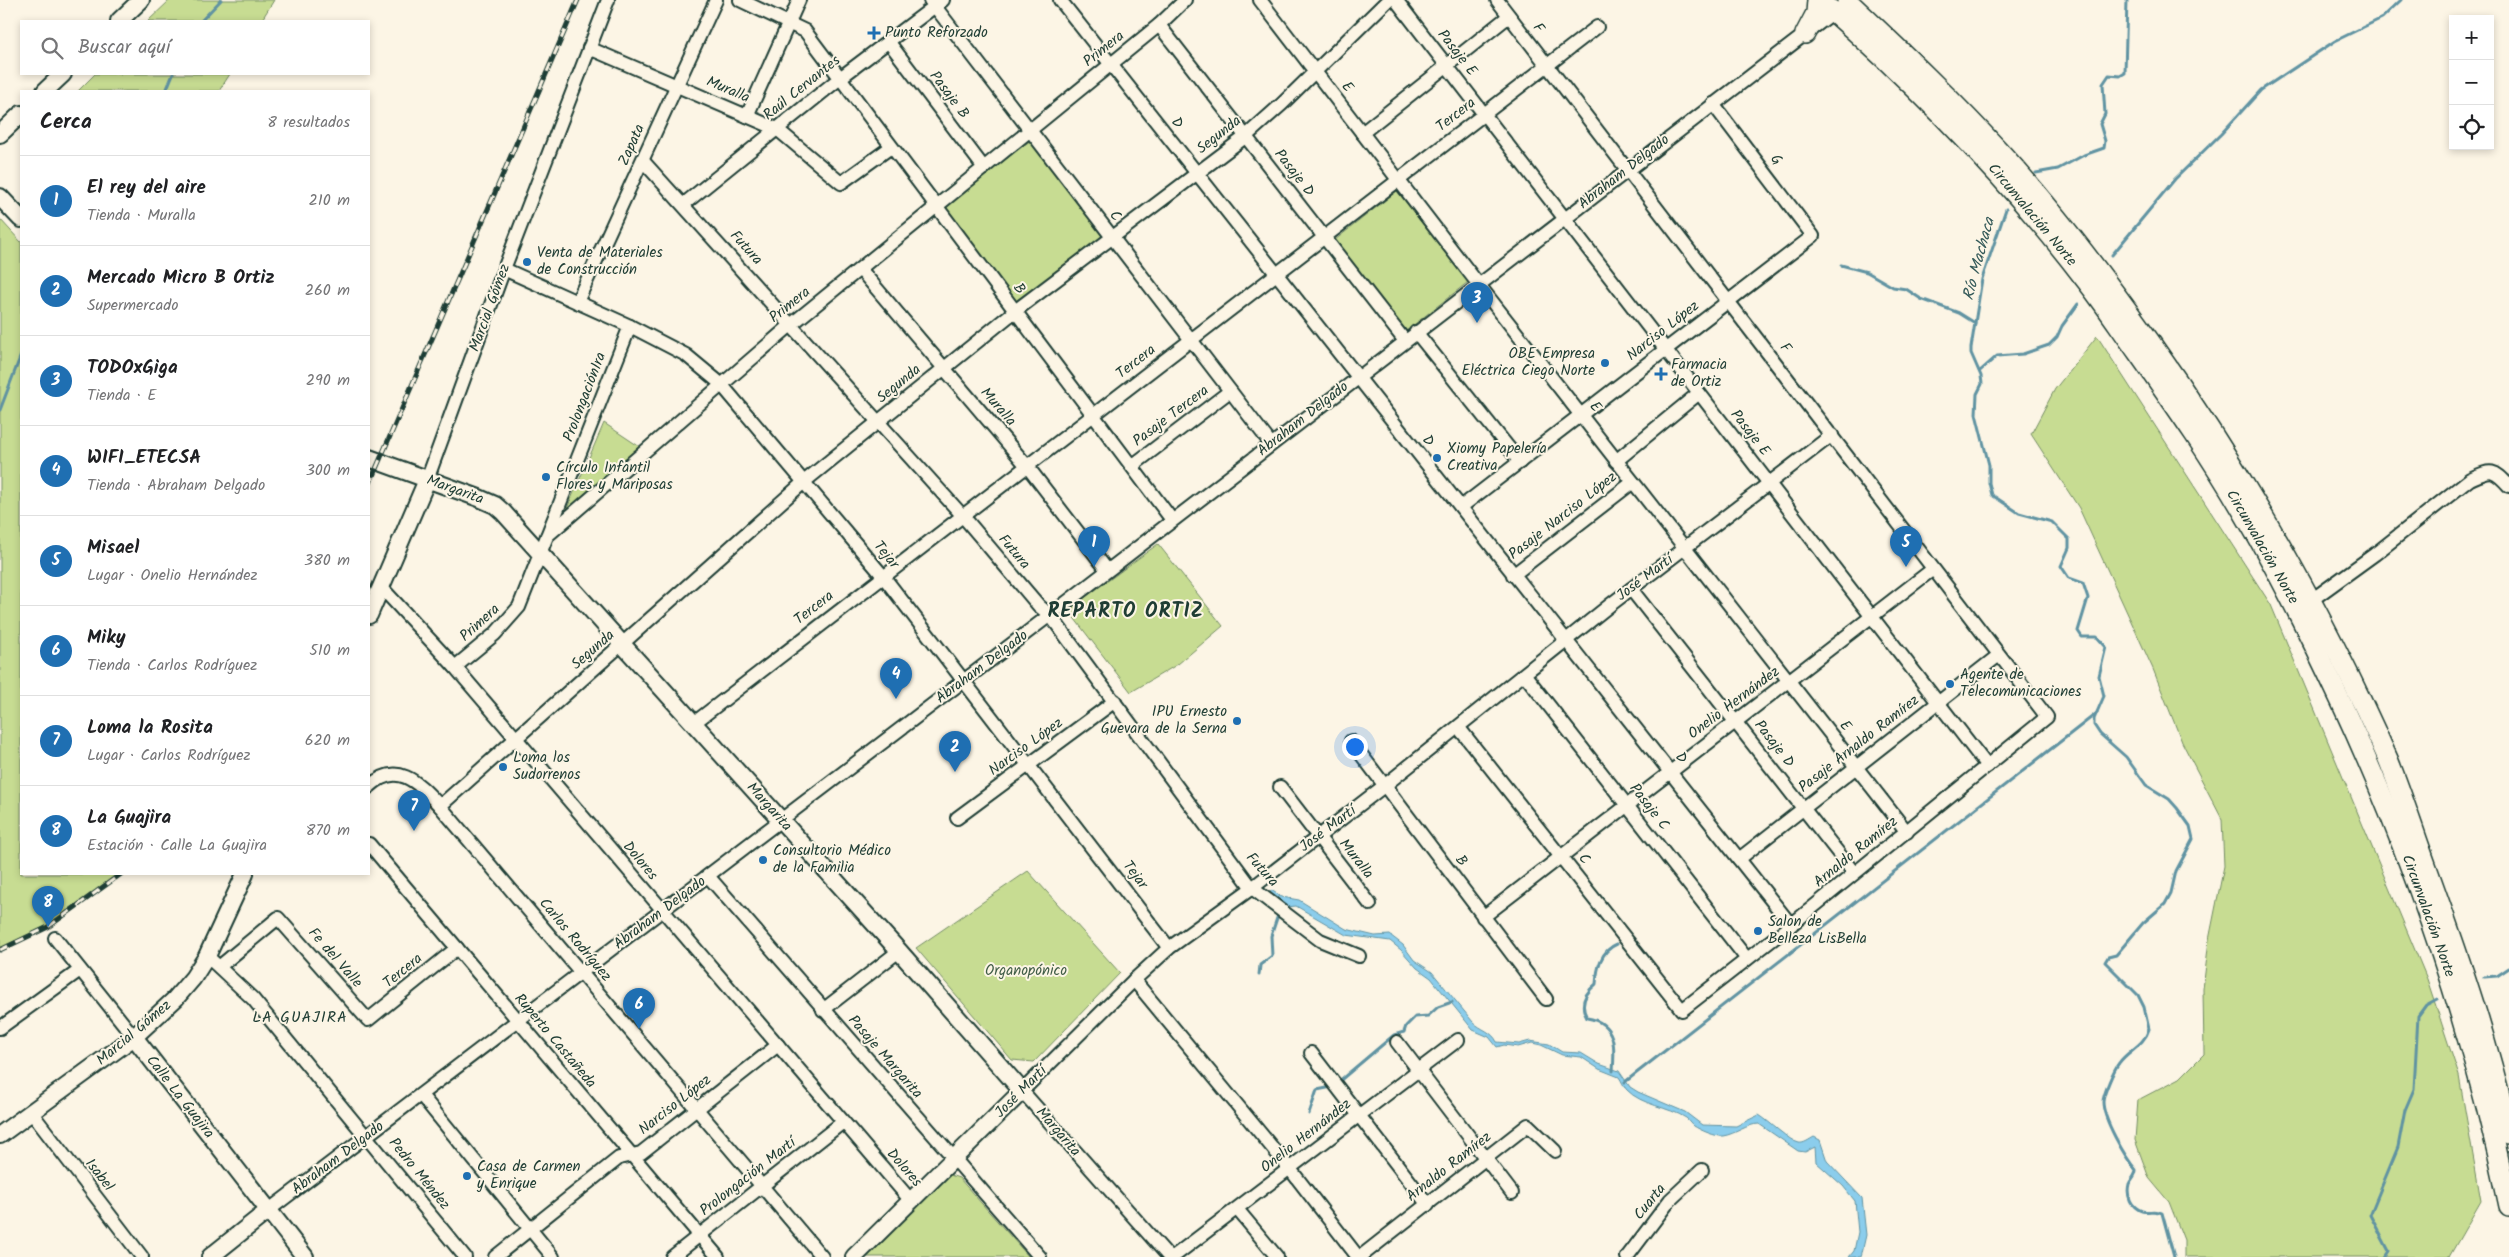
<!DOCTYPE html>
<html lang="es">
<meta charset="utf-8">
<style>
:root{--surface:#fff;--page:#f6f6f6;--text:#202124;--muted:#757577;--line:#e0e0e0;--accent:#1f6fb2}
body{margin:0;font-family:Kalam,sans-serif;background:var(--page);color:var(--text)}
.controls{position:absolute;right:15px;top:15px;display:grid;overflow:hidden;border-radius:0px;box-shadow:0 2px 8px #0003}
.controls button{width:45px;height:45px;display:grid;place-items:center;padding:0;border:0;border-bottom:1px solid var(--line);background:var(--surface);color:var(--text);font:25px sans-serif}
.you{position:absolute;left:1354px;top:746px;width:18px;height:18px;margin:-12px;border:4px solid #fff;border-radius:50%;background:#1a73e8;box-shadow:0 0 0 8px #1a73e833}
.badge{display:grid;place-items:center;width:32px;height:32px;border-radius:50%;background:var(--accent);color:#fff;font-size:16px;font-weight:700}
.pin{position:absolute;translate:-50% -41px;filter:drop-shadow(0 1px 2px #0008)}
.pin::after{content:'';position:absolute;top:26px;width:18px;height:15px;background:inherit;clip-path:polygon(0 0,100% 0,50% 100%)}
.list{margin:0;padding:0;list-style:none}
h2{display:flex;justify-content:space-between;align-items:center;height:65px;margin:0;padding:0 20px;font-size:21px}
h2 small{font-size:16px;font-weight:400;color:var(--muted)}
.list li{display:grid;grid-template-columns:32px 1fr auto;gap:15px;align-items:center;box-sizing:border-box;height:90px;padding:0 20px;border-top:1px solid var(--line)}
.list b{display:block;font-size:19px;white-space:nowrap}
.list p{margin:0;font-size:16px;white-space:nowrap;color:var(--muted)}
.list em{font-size:16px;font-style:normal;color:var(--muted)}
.icon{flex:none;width:28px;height:28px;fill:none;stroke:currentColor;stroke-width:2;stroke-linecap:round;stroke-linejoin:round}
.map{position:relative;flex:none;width:2509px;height:1257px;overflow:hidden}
.search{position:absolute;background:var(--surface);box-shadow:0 2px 8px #0003;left:20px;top:20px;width:350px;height:55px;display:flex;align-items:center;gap:12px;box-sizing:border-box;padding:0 18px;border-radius:0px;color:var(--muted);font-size:19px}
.panel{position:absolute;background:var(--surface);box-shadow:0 2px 8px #0003;left:20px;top:90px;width:350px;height:785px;border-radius:0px}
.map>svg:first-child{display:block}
.green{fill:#c7dc92;stroke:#738c63}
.water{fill:#8bcdec;stroke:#6093a2}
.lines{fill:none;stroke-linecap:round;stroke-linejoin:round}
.stream{stroke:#6093a2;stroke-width:3}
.minor-casing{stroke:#1f3d34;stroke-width:16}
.major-casing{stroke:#1f3d34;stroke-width:20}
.highway-casing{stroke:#1f3d34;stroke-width:22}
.minor{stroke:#fcf5e5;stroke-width:12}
.major{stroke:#fcf5e5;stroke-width:16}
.highway{stroke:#fcf5e5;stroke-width:19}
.rail-casing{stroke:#1f3d34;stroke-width:5}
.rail{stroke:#fcf5e5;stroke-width:3;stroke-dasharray:9;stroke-linecap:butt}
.poi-dot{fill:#1f6fb2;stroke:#fcf5e5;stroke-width:2}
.labels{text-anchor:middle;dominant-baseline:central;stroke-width:4;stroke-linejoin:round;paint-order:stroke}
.street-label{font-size:15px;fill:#1f3d34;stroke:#fcf5e5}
.poi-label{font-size:15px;fill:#1f3d34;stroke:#fcf5e5;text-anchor:start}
.park-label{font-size:15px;fill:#415d47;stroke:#fcf5e5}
.water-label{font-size:16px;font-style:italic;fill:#355a59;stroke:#fcf5e5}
.neighbourhood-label{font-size:16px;letter-spacing:1px;fill:#1f3d34;stroke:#fcf5e5}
.district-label{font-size:20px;font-weight:bold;letter-spacing:1px;fill:#1f3d34;stroke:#fcf5e5}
</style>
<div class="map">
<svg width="2509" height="1257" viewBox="0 0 2509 1257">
<rect width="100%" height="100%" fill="#fcf5e5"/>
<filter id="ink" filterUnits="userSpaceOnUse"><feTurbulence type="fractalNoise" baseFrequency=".02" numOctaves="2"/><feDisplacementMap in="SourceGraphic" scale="10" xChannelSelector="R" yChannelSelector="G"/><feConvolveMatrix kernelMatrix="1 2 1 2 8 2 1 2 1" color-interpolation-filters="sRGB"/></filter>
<g filter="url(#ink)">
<!-- green -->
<g class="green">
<polygon points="170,0 274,0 261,21 148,21"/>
<polygon points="95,74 230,74 219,91 78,91"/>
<polygon points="1031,140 1105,238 1018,304 944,206"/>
<polygon points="1397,191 1468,282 1406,331 1335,240"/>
<polygon points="0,219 21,242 21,874 117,874 46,926 0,948"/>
<polygon points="2097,336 2271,605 2427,979 2459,1076 2481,1201 2449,1257 2184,1257 2184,1240 2169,1202 2149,1178 2135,1140 2138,1100 2180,1078 2204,1054 2203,989 2209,940 2224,866 2222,819 2182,742 2153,669 2079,508 2031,434 2055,389"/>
<polygon points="604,423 643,449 565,513"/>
<polygon points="1158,544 1223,626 1178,664 1131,692 1068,610"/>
<polygon points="1028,871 1120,973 1034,1062 1012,1060 916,948"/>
<polygon points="950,1175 959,1178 1029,1257 863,1257"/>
</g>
<!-- water -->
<path class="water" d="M1271,890L1282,897L1299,900L1346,929L1375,936L1390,935L1403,945L1414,960L1432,972L1473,1022C1481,1030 1492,1031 1497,1042L1519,1044L1530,1041L1549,1044L1562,1052L1581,1053L1599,1064L1619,1071L1630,1087L1638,1092L1685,1112L1702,1125L1736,1126L1759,1115C1769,1121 1789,1141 1799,1143C1804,1144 1810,1139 1814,1137L1820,1140L1827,1161L1862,1198L1866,1235L1861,1257H1849L1854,1251L1858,1232L1855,1201L1843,1186L1816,1162L1815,1147L1805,1152L1798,1151L1759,1124C1747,1124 1736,1134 1723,1136C1716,1137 1700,1130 1694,1126C1691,1124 1689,1120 1686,1118C1669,1107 1641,1105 1627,1090C1623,1086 1622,1081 1619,1077L1599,1069L1581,1057L1562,1055L1541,1045L1532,1043L1518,1047L1504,1045L1497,1047L1489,1037L1473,1030L1431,978L1417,968L1401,950L1390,941L1346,935L1296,906L1287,907L1270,896Z"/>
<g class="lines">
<!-- stream -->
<g class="stream">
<polyline points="201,21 221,0"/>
<polyline points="166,91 173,74"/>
<polyline points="2036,173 2058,169 2084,155 2104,148 2105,141 2100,124 2105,114 2103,84 2109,75 2120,76 2125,73 2127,0"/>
<path d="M2006,209L1982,279L1971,348V353L1981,376L1982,384L1977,394L1976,414L1989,465V483L1992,495L2019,513L2052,522L2069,539V548L2061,566L2069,578L2083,583L2088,598L2078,631L2082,637H2097L2106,647L2099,676L2104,696L2094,719V725L2100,734L2126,757L2146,785L2169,799L2177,808L2190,826L2193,839L2176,871L2171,893L2165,904L2143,923L2116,955L2108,957L2105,962L2138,995L2144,1007L2149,1029C2144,1046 2128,1050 2119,1063C2114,1069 2103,1095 2103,1102C2103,1119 2125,1157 2136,1170C2136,1176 2131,1179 2129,1184C2126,1196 2131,1207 2142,1211C2149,1213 2154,1209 2162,1213L2174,1257"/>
<polyline points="2112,255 2175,179 2221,134 2261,90 2335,41 2382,18 2401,0"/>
<polyline points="1841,265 1867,272 1893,287 1906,289 1921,299 1959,313 1975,323"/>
<polyline points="1980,371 1997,356 2023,354 2049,345 2057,337 2062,326 2078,304"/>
<polyline points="0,410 21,355"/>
<polyline points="1259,975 1260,965 1272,956 1271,936 1278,915"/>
<polyline points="2484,977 2497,976 2509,968"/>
<path d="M1613,1071C1615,1048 1617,1023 1587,1018C1579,1004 1585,993 1596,984C1597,969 1600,951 1617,944"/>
<polyline points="1625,1082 2097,713"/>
<polyline points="1337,1083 1394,1035 1404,1032 1406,1026 1415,1017 1428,1016 1438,1007 1452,1002"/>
<polyline points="1309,1114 1317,1090 1332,1087"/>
<polyline points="2385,1257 2389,1251 2370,1215 2398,1147 2405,1110 2414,1089 2418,1016 2426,1005 2437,999"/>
</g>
<!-- minor casing -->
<g class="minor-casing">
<g id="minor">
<polyline points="740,0 805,31 1172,520"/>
<polyline points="930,0 1271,444"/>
<polyline points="1060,0 1791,925"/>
<polyline points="1260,0 1479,285 1907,832"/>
<polyline points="1396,0 1987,766"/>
<polyline points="1159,25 1405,341"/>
<polyline points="888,41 984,168"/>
<polyline points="589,48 777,129 841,183 891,147"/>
<polyline points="747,116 799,0"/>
<polyline points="1362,133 1509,16"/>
<polyline points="643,161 962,515 1039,606 1050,615 1252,888 1320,940 1359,956"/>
<polyline points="684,204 840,78 943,0"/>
<polyline points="504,269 630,326 686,355 721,384 883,576 1169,948"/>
<polyline points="860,269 1027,466 1107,570"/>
<polyline points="577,302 716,0"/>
<polyline points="1416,332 1520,462"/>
<polyline points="1616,461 1699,393"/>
<polyline points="1132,466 1230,391"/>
<polyline points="427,480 504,269 608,0"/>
<polyline points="1461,507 1813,236 1713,104"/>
<polyline points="547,536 792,324 1159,25 1185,0"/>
<polyline points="1513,575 1633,482"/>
<polyline points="382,588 455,667 912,1202"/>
<polyline points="1631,589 1854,873"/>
<path d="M2306,604L2375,554L2470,479C2491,470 2493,468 2509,486"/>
<polyline points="455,667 495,634 519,607 630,326"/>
<polyline points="1525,675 1747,959"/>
<polyline points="694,723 1597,27"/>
<polyline points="1459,728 1682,1010 1791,925 2047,717 1497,0"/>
<polyline points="1351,741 1546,999"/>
<path d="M369,787C398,759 419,784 440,806L822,1257"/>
<polyline points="1280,787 1370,904"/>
<polyline points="440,806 805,481 1015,311 1245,137 1282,104 1388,0"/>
<polyline points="957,818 1115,701"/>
<polyline points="369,844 718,1257"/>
<polyline points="1739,859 1999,655"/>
<polyline points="708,876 1040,1257"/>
<polyline points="1483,917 1933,569"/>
<polyline points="55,938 134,1037"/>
<polyline points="207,956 253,999 465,1257"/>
<polyline points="219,967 278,918 368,1020 457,948"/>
<polyline points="1134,980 1290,1169 1358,1257"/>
<polyline points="823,1010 899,951"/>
<polyline points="0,1028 80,970"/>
<polyline points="1397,1042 1512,1193"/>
<polyline points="1311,1053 1428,1205"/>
<polyline points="421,1095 553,1257"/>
<polyline points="31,1112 142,1257"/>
<polyline points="1237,1209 1277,1257"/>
<polyline points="269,1210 1050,615 1839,8"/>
<polyline points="495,1257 619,1158 641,1153 778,1045"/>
<polyline points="672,1257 843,1122"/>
<polyline points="1169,1257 1022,1091 1134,980 1169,948 1252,888 1384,786 1610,605 1832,435"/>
<polyline points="1173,1257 1458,1040"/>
<polyline points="1360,1257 1528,1125 1555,1151"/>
<polyline points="1627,1257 1670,1200 1702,1170"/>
</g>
</g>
<!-- major casing -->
<g class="major-casing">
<g id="major">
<polyline points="119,21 141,0"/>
<polyline points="45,91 63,74"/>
<polyline points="0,134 21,114"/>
<polyline points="0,197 21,219"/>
<polyline points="369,458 479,498 495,505 503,512 899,951 1022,1091 854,1257"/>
<polyline points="369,615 427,480"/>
<polyline points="134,1037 305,1257"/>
<polyline points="0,1135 134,1037 175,999 193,978 207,956 245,874"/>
<polyline points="210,1257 269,1210"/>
</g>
</g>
<!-- highway casing -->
<g class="highway-casing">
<g id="highway">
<path d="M1820,0C1916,85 2006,176 2084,278C2103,302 2120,328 2138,353C2176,407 2214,461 2247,519C2282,578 2312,640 2341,702C2416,864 2473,1032 2509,1206"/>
<path d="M1847,0C1901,51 1954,101 2004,156C2057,214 2104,277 2149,340C2243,472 2323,611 2388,759C2403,796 2415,835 2429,873C2460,959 2490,1045 2509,1135"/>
<polyline points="1805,34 1816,13 1817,0"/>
</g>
</g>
<!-- minor -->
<use href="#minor" class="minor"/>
<!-- major -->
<use href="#major" class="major"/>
<!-- highway -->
<use href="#highway" class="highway"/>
<!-- rail casing -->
<g class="rail-casing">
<g id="rail">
<polyline points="369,485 578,0"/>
<polyline points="0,950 48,927 121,874"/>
</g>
</g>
<!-- rail -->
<use href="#rail" class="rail"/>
</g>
</g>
<!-- markers -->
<g class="poi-dot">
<path d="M871.5 25.5h5v5h5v5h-5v5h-5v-5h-5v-5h5z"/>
<circle cx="527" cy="262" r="5"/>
<circle cx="1605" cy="363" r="5"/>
<path d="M1658.5 366.5h5v5h5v5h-5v5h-5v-5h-5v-5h5z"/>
<circle cx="1437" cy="458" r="5"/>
<circle cx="546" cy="477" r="5"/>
<circle cx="1950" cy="684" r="5"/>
<circle cx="1237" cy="721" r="5"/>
<circle cx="503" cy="767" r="5"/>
<circle cx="763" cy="860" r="5"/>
<circle cx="1758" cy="931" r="5"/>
<circle cx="467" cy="1176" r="5"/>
</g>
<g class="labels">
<!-- street labels -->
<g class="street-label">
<text transform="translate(1538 28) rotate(54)">F</text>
<text transform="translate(1104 49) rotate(-39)">Primera</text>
<text transform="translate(1457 53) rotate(52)">Pasaje E</text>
<text transform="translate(1347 87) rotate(53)">E</text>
<text transform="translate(802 88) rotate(-39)">Raúl Cervantes</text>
<text transform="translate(728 90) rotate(23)">Muralla</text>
<text transform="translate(949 95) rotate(53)">Pasaje B</text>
<text transform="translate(1456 115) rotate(-38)">Tercera</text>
<text transform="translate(1177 123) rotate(52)">D</text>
<text transform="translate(1219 135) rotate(-38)">Segunda</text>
<text transform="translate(632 145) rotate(-66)">Zapata</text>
<text transform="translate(1776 160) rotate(52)">G</text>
<text transform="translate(1624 172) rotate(-38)">Abraham Delgado</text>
<text transform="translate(1294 173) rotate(52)">Pasaje D</text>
<text transform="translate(2032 215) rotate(50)">Circunvalación Norte</text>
<text transform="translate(1115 216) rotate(52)">C</text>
<text transform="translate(746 248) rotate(48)">Futura</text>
<text transform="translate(1019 289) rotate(53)">B</text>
<text transform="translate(790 305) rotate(-39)">Primera</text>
<text transform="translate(490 308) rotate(-70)">Marcial Gómez</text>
<text transform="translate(1663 331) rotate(-38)">Narciso López</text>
<text transform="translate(1785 348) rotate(52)">F</text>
<text transform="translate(1136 362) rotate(-38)">Tercera</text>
<text transform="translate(899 384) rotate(-39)">Segunda</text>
<text transform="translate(585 397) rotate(-69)">Prolongación1ra</text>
<text transform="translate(998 407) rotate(49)">Muralla</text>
<text transform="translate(1595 407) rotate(52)">E</text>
<text transform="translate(1171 416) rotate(-37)">Pasaje Tercera</text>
<text transform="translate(1303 419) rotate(-38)">Abraham Delgado</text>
<text transform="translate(1750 433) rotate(52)">Pasaje E</text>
<text transform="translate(1428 441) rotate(51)">D</text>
<text transform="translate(455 490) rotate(20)">Margarita</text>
<text transform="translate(1563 516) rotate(-38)">Pasaje Narciso López</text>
<text transform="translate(2262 547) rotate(60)">Circunvalación Norte</text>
<text transform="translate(1014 552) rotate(50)">Futura</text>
<text transform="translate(886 555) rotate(51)">Tejar</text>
<text transform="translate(1645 578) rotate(-37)">José Martí</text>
<text transform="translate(814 608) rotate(-38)">Tercera</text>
<text transform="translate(480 623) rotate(-42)">Primera</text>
<text transform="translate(593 650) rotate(-41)">Segunda</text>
<text transform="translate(982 667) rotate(-37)">Abraham Delgado</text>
<text transform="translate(1734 703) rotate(-37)">Onelio Hernández</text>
<text transform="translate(1845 726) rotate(52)">E</text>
<text transform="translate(1774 744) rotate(52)">Pasaje D</text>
<text transform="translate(1859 744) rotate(-38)">Pasaje Arnaldo Ramírez</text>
<text transform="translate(1026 747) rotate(-36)">Narciso López</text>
<text transform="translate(1681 758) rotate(52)">D</text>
<text transform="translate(769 807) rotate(48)">Margarita</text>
<text transform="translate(1649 807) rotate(52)">Pasaje C</text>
<text transform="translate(1328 829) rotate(-37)">José Martí</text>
<text transform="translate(1856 852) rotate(-39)">Arnaldo Ramírez</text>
<text transform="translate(1356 859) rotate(52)">Muralla</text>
<text transform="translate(1584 859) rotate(52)">C</text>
<text transform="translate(640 861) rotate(50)">Dolores</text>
<text transform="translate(1461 861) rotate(53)">B</text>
<text transform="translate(1262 870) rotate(48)">Futura</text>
<text transform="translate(1135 875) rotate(53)">Tejar</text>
<text transform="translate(660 913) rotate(-37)">Abraham Delgado</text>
<text transform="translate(2428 916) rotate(70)">Circunvalación Norte</text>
<text transform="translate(575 940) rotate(50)">Carlos Rodríguez</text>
<text transform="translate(335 958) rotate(49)">Fe del Valle</text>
<text transform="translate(403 971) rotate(-39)">Tercera</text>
<text transform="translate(134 1033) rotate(-40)">Marcial Gómez</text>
<text transform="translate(555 1041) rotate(50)">Ruperto Castañeda</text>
<text transform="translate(885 1057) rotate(49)">Pasaje Margarita</text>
<text transform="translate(1021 1092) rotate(-45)">José Martí</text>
<text transform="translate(180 1097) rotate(52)">Calle La Guajira</text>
<text transform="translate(675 1105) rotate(-38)">Narciso López</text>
<text transform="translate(1058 1132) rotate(49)">Margarita</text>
<text transform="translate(1306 1136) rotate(-38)">Onelio Hernández</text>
<text transform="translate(338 1158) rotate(-37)">Abraham Delgado</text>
<text transform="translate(1449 1167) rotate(-38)">Arnaldo Ramírez</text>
<text transform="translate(904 1168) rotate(49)">Dolores</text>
<text transform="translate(419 1174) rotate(51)">Pedro Méndez</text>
<text transform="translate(99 1175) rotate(52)">Isabel</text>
<text transform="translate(748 1177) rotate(-38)">Prolongación Martí</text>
<text transform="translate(1650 1202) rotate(-51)">Cuarta</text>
</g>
<!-- poi labels -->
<g class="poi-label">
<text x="885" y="33">Punto Reforzado</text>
<text x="537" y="253">Venta de Materiales<tspan x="537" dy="17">de Construcción</tspan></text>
<text x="1595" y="354" text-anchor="end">OBE Empresa<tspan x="1595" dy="17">Eléctrica Ciego Norte</tspan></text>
<text x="1671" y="365">Farmacia<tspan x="1671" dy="17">de Ortiz</tspan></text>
<text x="1447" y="449">Xiomy Papelería<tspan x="1447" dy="17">Creativa</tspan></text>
<text x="556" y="468">Círculo Infantil<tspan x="556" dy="17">Flores y Mariposas</tspan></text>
<text x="1960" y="675">Agente de<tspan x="1960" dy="17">Telecomunicaciones</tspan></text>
<text x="1227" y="712" text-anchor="end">IPU Ernesto<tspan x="1227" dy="17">Guevara de la Serna</tspan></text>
<text x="513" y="758">Loma los<tspan x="513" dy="17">Sudorrenos</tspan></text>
<text x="773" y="851">Consultorio Médico<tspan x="773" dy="17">de la Familia</tspan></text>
<text x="1768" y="922">Salon de<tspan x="1768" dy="17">Belleza LisBella</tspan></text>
<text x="477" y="1167">Casa de Carmen<tspan x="477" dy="17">y Enrique</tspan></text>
</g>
<!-- park labels -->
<g class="park-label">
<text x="1026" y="971">Organopónico</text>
</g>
<!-- water labels -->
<g class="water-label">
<text transform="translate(1979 259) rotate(-75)">Río Machaca</text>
</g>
<!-- neighbourhood labels -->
<g class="neighbourhood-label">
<text x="300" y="1017">LA GUAJIRA</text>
</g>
<!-- district labels -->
<g class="district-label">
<text x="1126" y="612">REPARTO ORTIZ</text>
</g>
</g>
</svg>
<div class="controls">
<button>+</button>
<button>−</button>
<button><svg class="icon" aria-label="locate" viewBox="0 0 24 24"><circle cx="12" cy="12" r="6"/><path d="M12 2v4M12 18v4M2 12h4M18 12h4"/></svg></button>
</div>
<div class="you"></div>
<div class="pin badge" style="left:1094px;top:567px">1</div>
<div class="pin badge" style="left:955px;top:772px">2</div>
<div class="pin badge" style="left:1477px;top:323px">3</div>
<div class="pin badge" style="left:896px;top:699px">4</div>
<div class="pin badge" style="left:1906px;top:567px">5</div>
<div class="pin badge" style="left:639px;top:1029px">6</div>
<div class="pin badge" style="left:414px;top:831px">7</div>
<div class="pin badge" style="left:48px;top:927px">8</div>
<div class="search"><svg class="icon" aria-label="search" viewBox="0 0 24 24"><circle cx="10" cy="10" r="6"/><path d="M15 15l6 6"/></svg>Buscar aquí</div>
<section class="panel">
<h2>Cerca<small>8 resultados</small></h2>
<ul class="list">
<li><span class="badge">1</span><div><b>El rey del aire</b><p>Tienda · Muralla</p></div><em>210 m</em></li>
<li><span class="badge">2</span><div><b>Mercado Micro B Ortiz</b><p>Supermercado</p></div><em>260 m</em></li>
<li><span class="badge">3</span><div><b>TODOxGiga</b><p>Tienda · E</p></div><em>290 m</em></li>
<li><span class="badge">4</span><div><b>WIFI_ETECSA</b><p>Tienda · Abraham Delgado</p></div><em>300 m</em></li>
<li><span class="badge">5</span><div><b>Misael</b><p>Lugar · Onelio Hernández</p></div><em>380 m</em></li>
<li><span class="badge">6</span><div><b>Miky</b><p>Tienda · Carlos Rodríguez</p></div><em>510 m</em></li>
<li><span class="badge">7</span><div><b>Loma la Rosita</b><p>Lugar · Carlos Rodríguez</p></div><em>620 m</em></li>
<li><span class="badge">8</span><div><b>La Guajira</b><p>Estación · Calle La Guajira</p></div><em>870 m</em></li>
</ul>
</section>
</div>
